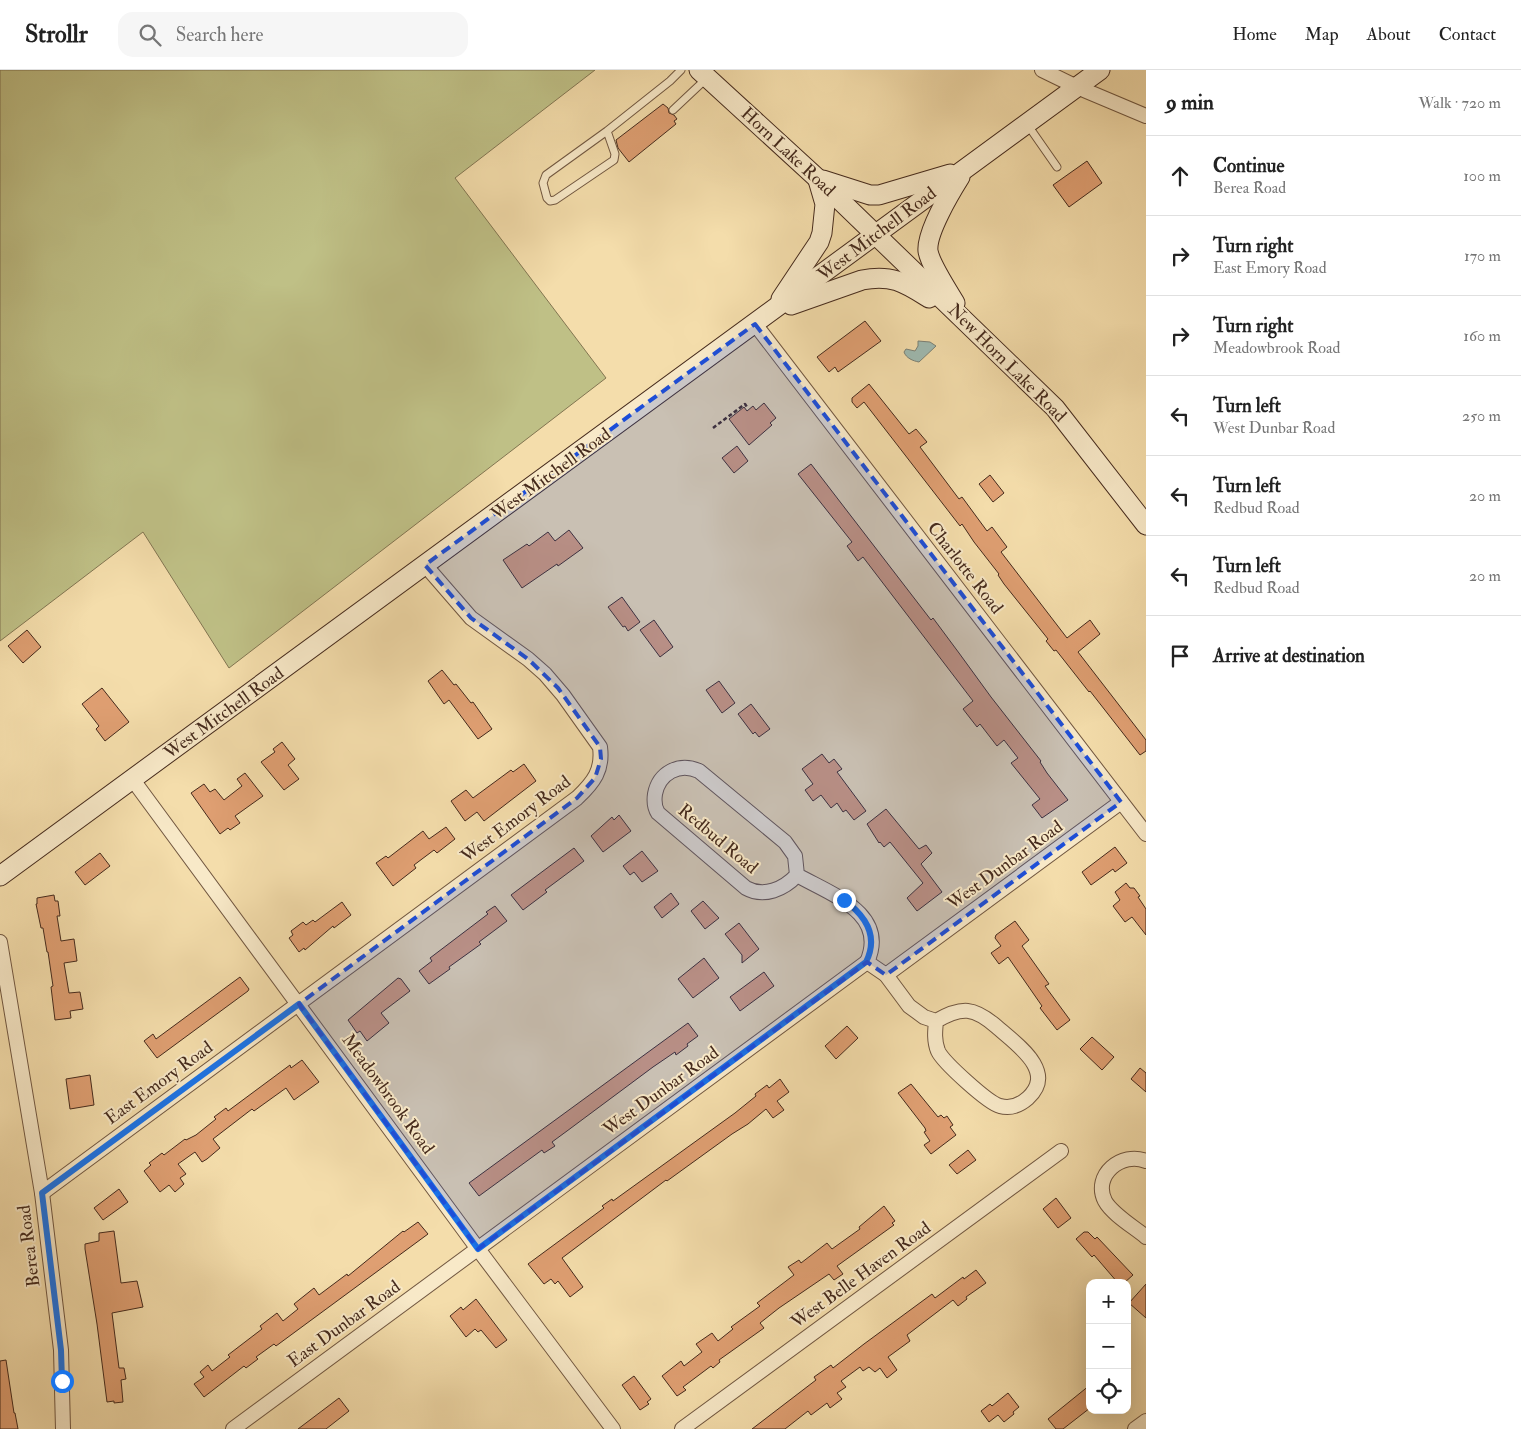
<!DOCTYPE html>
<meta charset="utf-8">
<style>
:root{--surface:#fff;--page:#f6f6f6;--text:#222;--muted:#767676;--line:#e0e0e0}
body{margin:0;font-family:"IM FELL Double Pica",serif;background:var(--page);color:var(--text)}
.controls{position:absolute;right:15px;bottom:15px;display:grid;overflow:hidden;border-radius:10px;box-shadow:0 5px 20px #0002}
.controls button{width:45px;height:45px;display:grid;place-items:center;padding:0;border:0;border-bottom:1px solid var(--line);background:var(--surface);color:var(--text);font:25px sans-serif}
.stop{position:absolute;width:15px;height:15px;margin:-11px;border:4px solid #1a73e8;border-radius:50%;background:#fff}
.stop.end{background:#1a73e8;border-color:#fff;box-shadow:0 1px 5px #0008}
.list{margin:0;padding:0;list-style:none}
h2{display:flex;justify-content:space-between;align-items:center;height:65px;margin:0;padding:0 20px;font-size:21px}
h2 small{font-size:16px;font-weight:400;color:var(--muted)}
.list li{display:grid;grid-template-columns:32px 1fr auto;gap:15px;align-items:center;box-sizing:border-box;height:80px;padding:0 20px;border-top:1px solid var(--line)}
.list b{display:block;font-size:19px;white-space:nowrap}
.list p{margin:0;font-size:16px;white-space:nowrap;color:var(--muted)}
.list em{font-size:16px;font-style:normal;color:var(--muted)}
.icon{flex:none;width:28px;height:28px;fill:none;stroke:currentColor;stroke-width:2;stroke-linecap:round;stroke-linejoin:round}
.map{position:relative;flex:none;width:1146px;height:1359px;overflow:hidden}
header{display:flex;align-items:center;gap:30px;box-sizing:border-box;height:70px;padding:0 25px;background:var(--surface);border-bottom:1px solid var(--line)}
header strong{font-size:24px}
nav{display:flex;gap:28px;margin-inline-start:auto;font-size:18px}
.search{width:350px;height:45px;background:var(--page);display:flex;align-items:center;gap:12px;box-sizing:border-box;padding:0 18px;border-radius:15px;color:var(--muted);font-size:19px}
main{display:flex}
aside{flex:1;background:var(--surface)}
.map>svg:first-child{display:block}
.green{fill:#bfc086;stroke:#827551}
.water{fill:#9ebab1;stroke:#7a8075}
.building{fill:#df9f72;stroke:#452a1c}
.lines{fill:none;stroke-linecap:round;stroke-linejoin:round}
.service-casing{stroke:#715740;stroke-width:9}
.minor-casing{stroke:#715740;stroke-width:16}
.secondary-casing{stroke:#452a1c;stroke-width:21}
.path{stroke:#452a1c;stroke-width:2.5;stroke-dasharray:4 2.5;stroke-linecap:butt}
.service{stroke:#f8e9c8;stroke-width:7}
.minor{stroke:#f8e9c8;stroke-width:14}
.secondary{stroke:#f8e9c8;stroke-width:19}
.route{stroke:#1a73e8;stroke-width:6}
.marked{fill:#1d4ed8;fill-opacity:0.2;stroke:#1d4ed8;stroke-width:4;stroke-dasharray:10 6;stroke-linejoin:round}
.labels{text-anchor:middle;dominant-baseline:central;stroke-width:4;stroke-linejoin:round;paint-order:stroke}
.street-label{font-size:18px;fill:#452a1c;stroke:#f8e9c8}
</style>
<header>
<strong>Strollr</strong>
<div class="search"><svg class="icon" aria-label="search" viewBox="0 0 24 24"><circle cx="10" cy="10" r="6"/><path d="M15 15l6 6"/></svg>Search here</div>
<nav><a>Home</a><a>Map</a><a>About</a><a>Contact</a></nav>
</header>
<main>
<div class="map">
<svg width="1146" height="1359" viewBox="0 0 1146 1359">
<rect width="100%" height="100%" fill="#f4ddab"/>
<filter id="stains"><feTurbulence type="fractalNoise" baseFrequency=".004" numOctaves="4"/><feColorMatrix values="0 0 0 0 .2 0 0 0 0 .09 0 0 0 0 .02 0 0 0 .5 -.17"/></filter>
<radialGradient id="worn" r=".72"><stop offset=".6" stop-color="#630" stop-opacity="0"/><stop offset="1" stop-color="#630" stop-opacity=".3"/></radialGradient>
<!-- green -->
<polygon class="green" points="0,0 595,0 455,108 606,308 229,598 143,462 0,571"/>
<!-- water -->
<path class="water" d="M918,271L930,272L936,276L919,292C913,291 906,288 904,282L906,279L915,281L918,276Z"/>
<!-- building -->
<g class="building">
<polygon points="663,34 668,38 669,43 674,45 677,49 674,51 676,54 629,92 618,78 616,70"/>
<polygon points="1087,91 1102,113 1069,137 1053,115"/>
<polygon points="865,251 881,271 838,302 835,297 829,302 817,287"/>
<polygon points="869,314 909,364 916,359 927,372 920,377 959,429 962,427 987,461 992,457 1007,477 1001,482 1067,568 1090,550 1100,564 1078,582 1146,670 1146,681 1140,685 1090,621 1089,622 1056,580 1054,581 1046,571 1048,569 1004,514 998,505 999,504 974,472 962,454 960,456 864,332 857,338 852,332 852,328"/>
<polygon points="764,333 776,348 770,353 772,355 749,375 729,349 744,337 747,341 753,336 756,340"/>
<polygon points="737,376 748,391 734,403 722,388"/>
<polygon points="811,394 931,550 933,548 959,583 991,627 1041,691 1040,692 1047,703 1068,730 1042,748 1032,735 1040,729 1011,693 1018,688 1004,670 997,676 980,654 977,657 963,639 973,631 863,487 858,491 847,476 852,472 798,404"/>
<polygon points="990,405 1004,423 993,432 979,414"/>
<polygon points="569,460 583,478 558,496 557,494 522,518 503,490 527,474 529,476 548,462 555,471"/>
<polygon points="622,527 640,552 628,561 625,556 623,557 608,537"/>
<polygon points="654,550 673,577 660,587 640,560"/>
<polygon points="27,560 41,577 23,593 8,576"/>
<polygon points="442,600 454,615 456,614 471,633 473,632 492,659 478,669 449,630 444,634 428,611"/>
<polygon points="719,611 735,633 722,643 706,620"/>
<polygon points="102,618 129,652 105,671 96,659 99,656 82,634"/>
<polygon points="751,634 770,659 759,667 755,662 753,664 738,644"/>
<polygon points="282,672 295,689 288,695 299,709 284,720 261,692 275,682 273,679"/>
<polygon points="822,684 829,693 834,689 842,699 837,702 866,741 854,750 846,740 843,742 837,733 831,738 821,725 813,731 805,720 813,714 802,699"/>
<polygon points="524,694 536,711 484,751 477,742 465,751 451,731 466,720 473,728 511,700 513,702"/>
<polygon points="245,703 263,726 235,746 240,753 230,760 228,758 220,764 191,723 204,714 210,722 215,719 224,730 242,716 237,709"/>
<polygon points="886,739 919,779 926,775 932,783 921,794 942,822 917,841 907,828 923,813 890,772 884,777 880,772 879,773 867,754"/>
<polygon points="619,745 631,761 603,782 591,766 612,747 614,750"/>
<polygon points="446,757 455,769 437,783 434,780 414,795 416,798 393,816 376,793 386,786 388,788 423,761 429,769"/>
<polygon points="1115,777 1127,793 1115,802 1113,799 1091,815 1082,802"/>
<polygon points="574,778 584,791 545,820 547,822 523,840 511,825"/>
<polygon points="642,781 658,801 642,812 634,802 630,805 623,796"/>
<polygon points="100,783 110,796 85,815 75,802"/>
<polygon points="1126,813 1130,818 1134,818 1140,826 1138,827 1146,839 1146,865 1132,847 1125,852 1113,836 1120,830 1115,822"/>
<polygon points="671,823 679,834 662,848 654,837"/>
<polygon points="54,825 55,831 58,831 60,846 57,846 61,871 74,869 77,891 64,893 69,923 80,922 83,939 70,941 71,948 55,950 51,917 53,916 48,882 47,882 43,858 41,858 36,834 37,834 37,828"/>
<polygon points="703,831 719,848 705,859 691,841"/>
<polygon points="342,832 351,845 334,858 333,856 305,880 304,878 299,882 289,868 293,865 291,861 303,852 306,855 313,850 315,852"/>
<polygon points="495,836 507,851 479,872 481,874 449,897 450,899 429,914 419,901 432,891 430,888 488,844 486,842"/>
<polygon points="1015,851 1029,870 1022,876 1049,914 1045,916 1070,950 1057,960 1040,938 1042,936 1008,887 999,894 991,883 1001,876 995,868 996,865"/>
<polygon points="739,853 759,879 742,893 742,885 725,864"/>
<polygon points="704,888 719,908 693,928 678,909"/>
<polygon points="764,902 774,916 740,941 730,927"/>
<polygon points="240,907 249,919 248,921 157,988 144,971 153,964 156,969"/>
<polygon points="398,908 401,909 410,921 381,943 389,953 367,971 360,961 357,963 348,950"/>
<polygon points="688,953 698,966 687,974 688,976 676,985 675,982 653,997 567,1061 552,1072 555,1076 544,1083 542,1080 479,1126 469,1113"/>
<polygon points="847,956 858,968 836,989 825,976"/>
<polygon points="1092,967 1114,987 1102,1000 1080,979"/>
<polygon points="302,990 319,1012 294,1030 286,1018 254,1041 252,1039 213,1069 220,1078 207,1089 202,1092 195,1082 178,1094 186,1104 180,1108 184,1114 175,1122 169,1115 160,1122 144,1101 151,1095 149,1093 162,1083 164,1085 185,1069 186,1070 196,1065 216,1049 214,1047 226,1038 228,1041 290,995 291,998"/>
<polygon points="1140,998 1146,1003 1146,1022 1131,1009"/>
<polygon points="90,1005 94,1035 70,1039 66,1009"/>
<polygon points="780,1009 789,1022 777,1031 784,1040 773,1048 766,1039 748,1054 732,1064 667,1111 666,1110 562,1188 583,1217 570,1227 558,1211 555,1214 551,1209 544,1214 528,1194 604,1138 602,1136 612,1129 613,1131 735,1043 756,1026 755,1024 767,1015 769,1018"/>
<polygon points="911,1014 938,1047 941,1045 944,1048 947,1046 953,1055 950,1057 956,1065 931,1084 924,1075 930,1071 924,1062 926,1061 925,1058 898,1023"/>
<polygon points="968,1080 976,1090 957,1104 949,1095"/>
<polygon points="119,1119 128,1132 103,1150 94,1138"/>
<polygon points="1056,1128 1071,1148 1058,1158 1043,1139"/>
<polygon points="884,1136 895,1151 892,1153 894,1155 837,1196 843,1204 834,1210 829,1204 779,1238 760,1253 764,1258 719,1290 720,1292 713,1298 711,1296 683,1317 686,1320 677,1326 662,1306 681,1291 684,1296 702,1282 696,1274 712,1263 718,1271 733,1259 731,1257 760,1236 757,1233 794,1205 788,1197 799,1190 801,1193 827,1173 832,1179 860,1159 859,1157"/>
<polygon points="418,1152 428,1164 276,1276 274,1274 256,1287 258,1289 246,1298 244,1296 204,1327 194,1314 204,1307 200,1302 208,1295 212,1301 230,1287 228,1285 262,1259 260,1256 277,1243 283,1251 298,1239 294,1234 314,1218 319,1225 347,1204 348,1206 403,1161 404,1162"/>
<polygon points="114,1161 121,1213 137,1211 143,1237 112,1243 119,1298 124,1298 126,1309 121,1310 123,1332 114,1333 114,1331 107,1332 97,1254 85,1179 85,1174 99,1171 99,1163"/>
<polygon points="1084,1162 1088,1162 1095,1169 1097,1167 1133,1205 1124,1213 1118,1213 1094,1185 1092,1187 1076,1169"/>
<polygon points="976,1200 986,1213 966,1227 967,1229 958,1236 953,1230 907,1265 910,1271 888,1287 897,1300 887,1308 880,1298 875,1302 869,1297 863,1301 860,1297 841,1311 846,1317 837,1323 842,1329 830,1338 827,1333 811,1345 808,1341 785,1359 752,1359 816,1310 814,1307 831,1295 833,1298 864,1274 932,1224 935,1228 963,1207 964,1209"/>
<polygon points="1146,1214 1146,1248 1129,1233"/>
<polygon points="476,1229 507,1270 496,1278 481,1260 478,1262 475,1259 466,1267 450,1246 461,1237 463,1240"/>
<polygon points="6,1290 14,1343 15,1343 18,1359 0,1359 0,1291"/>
<polygon points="634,1306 651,1329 647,1332 649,1334 640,1340 622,1315"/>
<polygon points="1090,1315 1090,1338 1063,1359 1056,1359 1048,1349"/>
<polygon points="1008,1323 1019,1337 1013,1342 1014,1344 1004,1352 998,1345 989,1352 981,1341 990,1334 992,1336"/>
<polygon points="339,1328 349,1341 326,1359 298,1359"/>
</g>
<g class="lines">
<!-- service casing -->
<g class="service-casing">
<g id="service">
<polyline points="673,40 707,8"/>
<polyline points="1027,54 1057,97"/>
<polyline points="607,61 615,84 614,90 555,130 550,131 547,128 543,113 546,105 607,61 670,11 681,0"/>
</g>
</g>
<!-- minor casing -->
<g class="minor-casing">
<g id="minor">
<polyline points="1042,0 1077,17 1146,46"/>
<polyline points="755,254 1146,764"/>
<polyline points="133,710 478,1179 613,1359"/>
<path d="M797,805C784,819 764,828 746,818L658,743C654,737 654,731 655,724C659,703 679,692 699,701L785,772L795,786L797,805C830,824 889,843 867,892L886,905L909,936L924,947L936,951C962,936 974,937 997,957C1016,974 1057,1001 1028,1028C1020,1035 1010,1039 1000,1036C988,1033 943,992 938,981C934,971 935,961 936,951"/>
<polyline points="0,872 42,1123 61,1280 63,1359"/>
<polyline points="886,905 1121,732"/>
<path d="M1146,1091C1122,1081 1092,1105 1105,1131C1112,1144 1134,1157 1146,1167"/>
<path d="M42,1123L577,728C594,712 603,700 600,677L563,625L545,604L528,589L471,548L425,495"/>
<polyline points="233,1359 867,892"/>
<polyline points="682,1359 1061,1081"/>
<polyline points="1135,1359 1146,1351"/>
</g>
</g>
<!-- secondary casing -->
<g class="secondary-casing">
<g id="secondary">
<polyline points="699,0 818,109 1055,338 1146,455"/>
<polyline points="823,110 870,125 879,125 950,104"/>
<polyline points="781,229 819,172 822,163 825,134 818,110"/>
<path d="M955,233C948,221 930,194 928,181C926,163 950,123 960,107"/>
<path d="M791,235L862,210C892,204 905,213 929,228"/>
<polyline points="0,806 1100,0"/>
</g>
</g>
<!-- path -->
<polyline class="path" points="713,358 745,334 747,337"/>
<!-- service -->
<use href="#service" class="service"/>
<!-- minor -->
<use href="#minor" class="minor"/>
<!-- secondary -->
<use href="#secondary" class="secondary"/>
</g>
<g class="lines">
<!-- route -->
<path class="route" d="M62,1311L61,1280L42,1123L299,934L478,1179L866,892C879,866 866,846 844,830"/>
</g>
<!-- marked area -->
<path class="marked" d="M755,254L1121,732L886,905L867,892L478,1179L299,934L577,728L595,708L601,689L600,677L558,618L528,589L471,548L425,495Z"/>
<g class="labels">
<!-- street labels -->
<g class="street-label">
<text transform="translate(788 82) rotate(43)">Horn Lake Road</text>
<text transform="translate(877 164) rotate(-37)">West Mitchell Road</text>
<text transform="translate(1007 293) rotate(45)">New Horn Lake Road</text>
<text transform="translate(551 404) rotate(-36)">West Mitchell Road</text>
<text transform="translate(965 498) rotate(52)">Charlotte Road</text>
<text transform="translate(224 643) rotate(-36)">West Mitchell Road</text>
<text transform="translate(516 749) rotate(-37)">West Emory Road</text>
<text transform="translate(718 769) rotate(40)">Redbud Road</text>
<text transform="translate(1005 795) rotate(-36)">West Dunbar Road</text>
<text transform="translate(159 1013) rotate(-36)">East Emory Road</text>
<text transform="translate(661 1021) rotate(-36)">West Dunbar Road</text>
<text transform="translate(388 1024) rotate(54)">Meadowbrook Road</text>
<text transform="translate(29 1176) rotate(-97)">Berea Road</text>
<text transform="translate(861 1205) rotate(-36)">West Belle Haven Road</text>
<text transform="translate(344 1254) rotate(-36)">East Dunbar Road</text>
</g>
</g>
<rect width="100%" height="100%" filter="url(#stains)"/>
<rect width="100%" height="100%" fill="url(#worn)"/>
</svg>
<div class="controls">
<button>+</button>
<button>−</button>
<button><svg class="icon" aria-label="locate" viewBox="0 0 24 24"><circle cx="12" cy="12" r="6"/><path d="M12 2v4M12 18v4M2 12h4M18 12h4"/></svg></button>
</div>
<div class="stop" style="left:62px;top:1311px"></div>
<div class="stop end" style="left:844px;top:830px"></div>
</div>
<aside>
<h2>9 min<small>Walk · 720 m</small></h2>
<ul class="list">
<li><svg class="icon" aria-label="ahead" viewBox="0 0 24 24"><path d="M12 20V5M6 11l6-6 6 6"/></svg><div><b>Continue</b><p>Berea Road</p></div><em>100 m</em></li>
<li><svg class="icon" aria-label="right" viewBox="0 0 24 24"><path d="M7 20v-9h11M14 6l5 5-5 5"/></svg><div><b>Turn right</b><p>East Emory Road</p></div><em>170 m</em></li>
<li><svg class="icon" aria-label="right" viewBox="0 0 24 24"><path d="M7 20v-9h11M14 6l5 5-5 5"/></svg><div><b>Turn right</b><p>Meadowbrook Road</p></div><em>160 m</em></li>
<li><svg class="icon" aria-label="left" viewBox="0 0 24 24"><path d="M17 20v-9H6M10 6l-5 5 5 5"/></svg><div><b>Turn left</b><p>West Dunbar Road</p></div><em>250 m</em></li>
<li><svg class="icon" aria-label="left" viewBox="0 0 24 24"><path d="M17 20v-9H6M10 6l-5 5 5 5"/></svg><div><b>Turn left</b><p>Redbud Road</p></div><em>20 m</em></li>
<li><svg class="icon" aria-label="left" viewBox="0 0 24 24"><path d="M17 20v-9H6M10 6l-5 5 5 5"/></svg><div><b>Turn left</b><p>Redbud Road</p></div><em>20 m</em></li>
<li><svg class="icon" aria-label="arrive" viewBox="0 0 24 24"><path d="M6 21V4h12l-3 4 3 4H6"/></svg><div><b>Arrive at destination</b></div></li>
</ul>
</aside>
</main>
